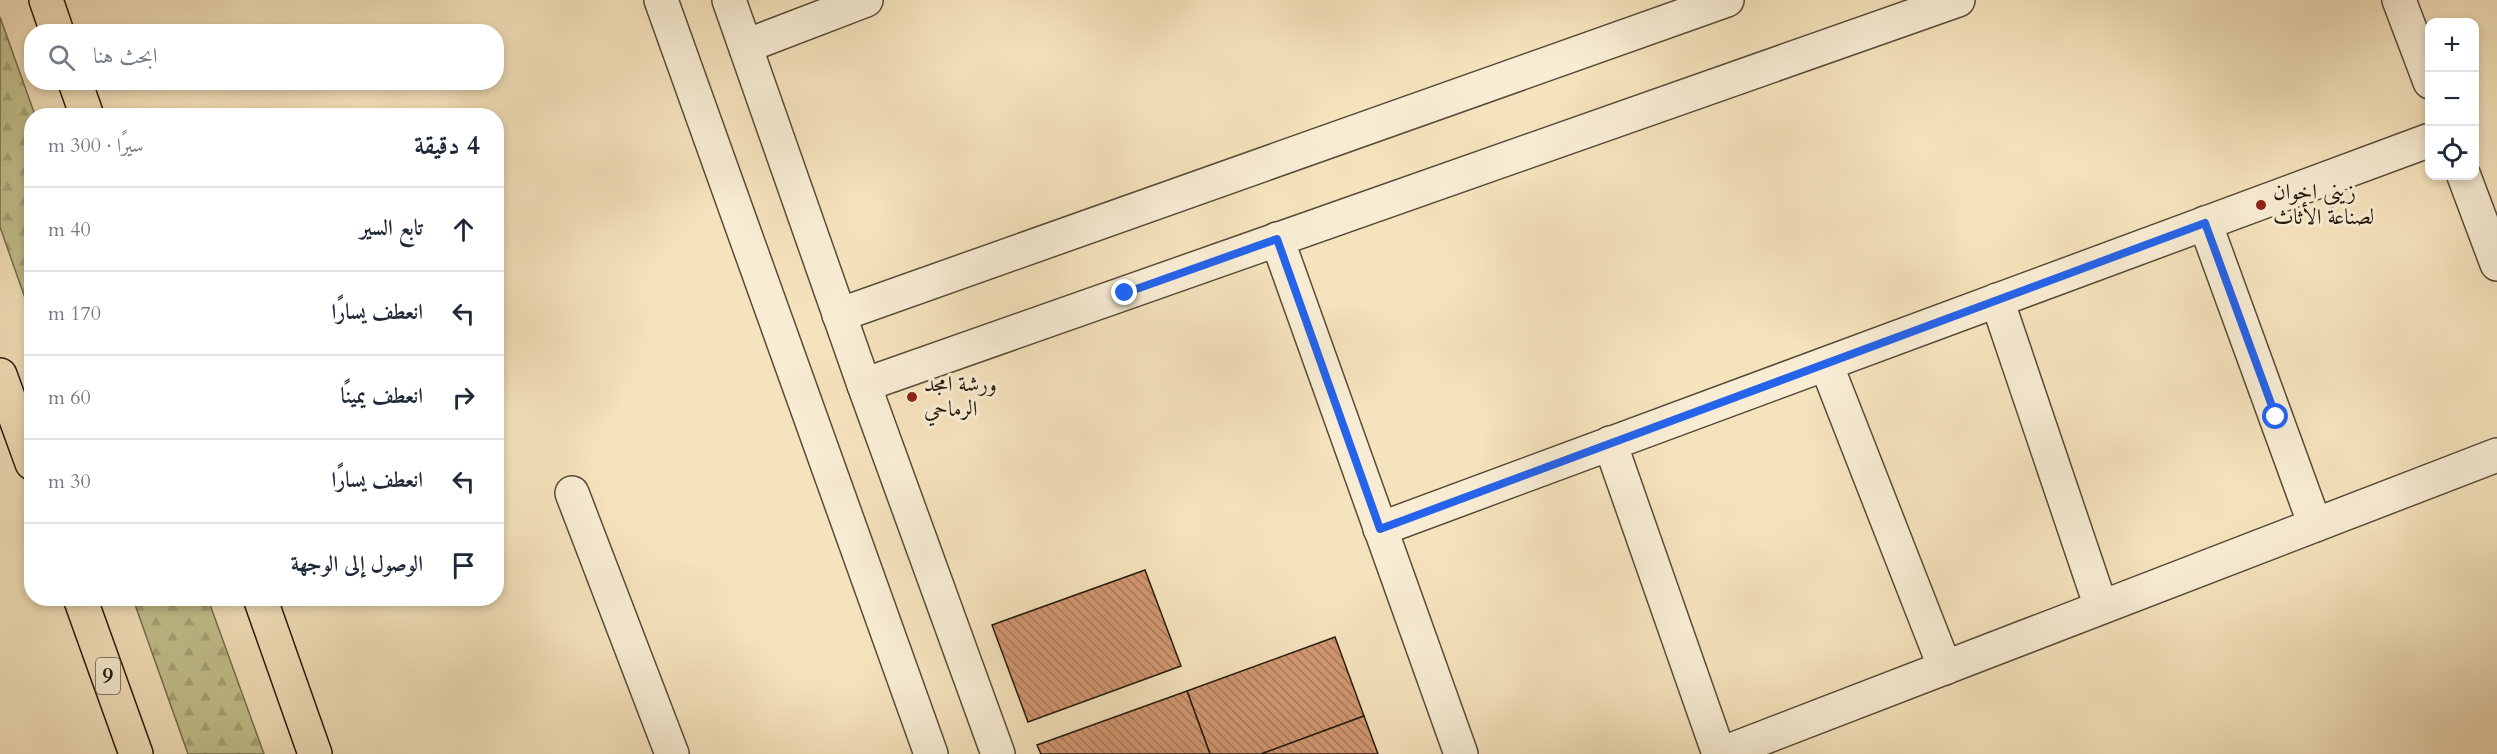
<!DOCTYPE html>
<html lang="ar">
<meta charset="utf-8">
<style>
:root{--surface:#fff;--page:#f6f6f7;--text:#1f2937;--muted:#747a83;--line:#e0e1e3}
body{margin:0;font-family:Cardo,Amiri,serif;background:var(--page);color:var(--text);direction:rtl}
.controls{position:absolute;right:18px;top:18px;display:grid;overflow:hidden;border-radius:12px;box-shadow:0 3px 9px #0003}
.controls button{width:54px;height:54px;display:grid;place-items:center;padding:0;border:0;border-bottom:2px solid var(--line);background:var(--surface);color:var(--text);font:30px sans-serif}
.stop{position:absolute;width:18px;height:18px;margin:-14px;border:4px solid #2563eb;border-radius:50%;background:#fff}
.stop.end{background:#2563eb;border-color:#fff;box-shadow:0 2px 6px #0008}
.list{margin:0;padding:0;list-style:none}
h2{display:flex;justify-content:space-between;align-items:center;height:78px;margin:0;padding:0 24px;font-size:26px}
h2 small{font-size:20px;font-weight:400;color:var(--muted)}
.list li{display:grid;grid-template-columns:39px 1fr auto;gap:18px;align-items:center;box-sizing:border-box;height:84px;padding:0 24px;border-top:2px solid var(--line)}
.list b{display:block;font-size:22px;white-space:nowrap}
.list em{font-size:20px;font-style:normal;color:var(--muted)}
.icon{flex:none;width:33px;height:33px;fill:none;stroke:currentColor;stroke-width:2;stroke-linecap:round;stroke-linejoin:round}
.map{position:relative;flex:none;width:2497px;height:754px;overflow:hidden;direction:ltr}
.search{position:absolute;background:var(--surface);box-shadow:0 3px 9px #0003;left:24px;top:24px;width:480px;height:66px;display:flex;align-items:center;gap:15px;box-sizing:border-box;padding:0 21px;border-radius:24px;color:var(--muted);font-size:22px}
.panel{position:absolute;background:var(--surface);box-shadow:0 3px 9px #0003;left:24px;top:108px;width:480px;height:498px;border-radius:24px;direction:rtl}
.map>svg:first-child{display:block}
.forest{fill:url(#forest-firs);stroke:#736e4c;stroke-width:1.5}
.building{fill:url(#building-back-hatch);stroke:#241a0c;stroke-width:1.5}
.lines{fill:none;stroke-linecap:round;stroke-linejoin:round}
.minor-casing{stroke:#584c38;stroke-width:36}
.major-casing{stroke:#241a0c;stroke-width:36}
.highway-casing{stroke:#241a0c;stroke-width:36}
.minor{stroke:#f8edd4;stroke-width:33}
.major{stroke:#f5e3bd;stroke-width:33}
.highway{stroke:#f5e3bd;stroke-width:33}
.route{stroke:#2563eb;stroke-width:8}
.poi-dot{fill:#8f2418;stroke:#f8edd4;stroke-width:2}
.labels{text-anchor:middle;dominant-baseline:central;stroke-width:6;stroke-linejoin:round;paint-order:stroke}
.shield{fill:#f8edd4;stroke:#645948;stroke-width:1.5}
.shield-label{font-size:21px;font-weight:bold;fill:#241a0c}
.poi-label{font-size:22px;fill:#241a0c;stroke:#f8edd4;text-anchor:start}
</style>
<div class="map">
<svg width="2497" height="754" viewBox="0 0 2497 754">
<defs>
<pattern id="forest-firs" width="22" height="20" patternUnits="userSpaceOnUse" patternTransform="scale(1.5)"><rect width="22" height="20" fill="#c2c18d"/><path d="M5 1l3.5 6h-7zM16 11l3.5 6h-7z" fill="#a7a578"/></pattern>
<pattern id="building-back-hatch" width="6" height="6" patternUnits="userSpaceOnUse" patternTransform="scale(1.5)"><rect width="6" height="6" fill="#d29771"/><path d="M-1 5l2 2M0 0l6 6M5-1l2 2" fill="none" stroke="#aa7a5b"/></pattern>
</defs>
<rect width="100%" height="100%" fill="#f5e3bd"/>
<filter id="stains"><feTurbulence type="fractalNoise" baseFrequency=".00333" numOctaves="4"/><feColorMatrix values="0 0 0 0 .2 0 0 0 0 .09 0 0 0 0 .02 0 0 0 .5 -.17"/></filter>
<radialGradient id="worn" r=".72"><stop offset=".6" stop-color="#630" stop-opacity="0"/><stop offset="1" stop-color="#630" stop-opacity=".3"/></radialGradient>
<!-- forest -->
<g class="forest">
<polygon points="0,17 35,115 32,116 31,315 0,227"/>
<polygon points="133,599 208,599 264,754 188,754"/>
</g>
<!-- building -->
<g class="building">
<polygon points="1145,570 1181,666 1028,722 992,625"/>
<polygon points="1335,637 1364,716 1261,754 1210,754 1187,691"/>
<polygon points="1187,691 1210,754 1041,754 1037,745"/>
<polygon points="1364,716 1378,754 1261,754"/>
</g>
<g class="lines">
<!-- minor casing -->
<g class="minor-casing">
<g id="minor">
<polyline points="661,0 931,754"/>
<polyline points="729,0 864,385 998,754"/>
<polyline points="2399,0 2430,82"/>
<polyline points="746,46 866,0"/>
<polyline points="2464,176 2497,264"/>
<polyline points="2205,223 2315,525"/>
<polyline points="1277,239 1461,754"/>
<polyline points="1997,300 2101,607"/>
<polyline points="839,315 1727,0"/>
<polyline points="1826,364 1945,668"/>
<polyline points="864,385 1958,0"/>
<polyline points="1610,443 1719,754"/>
<polyline points="572,493 672,754"/>
<polyline points="1380,529 2430,140"/>
<polyline points="1721,754 2497,455"/>
</g>
</g>
<!-- major casing -->
<g class="major-casing">
<g id="major">
<polyline points="46,0 57,32"/>
<polyline points="75,82 87,116"/>
<polyline points="260,598 315,754"/>
</g>
</g>
<!-- highway casing -->
<g class="highway-casing">
<g id="highway">
<polyline points="0,375 32,463"/>
<polyline points="80,598 136,754"/>
</g>
</g>
<!-- minor -->
<use href="#minor" class="minor"/>
<!-- major -->
<use href="#major" class="major"/>
<!-- highway -->
<use href="#highway" class="highway"/>
</g>
<g class="lines">
<!-- route -->
<polyline class="route" points="1125,293 1277,239 1380,529 2205,223 2276,417"/>
</g>
<!-- markers -->
<g class="poi-dot">
<circle cx="2261" cy="205" r="6"/>
<circle cx="912" cy="397" r="6"/>
</g>
<g class="labels">
<!-- shield labels -->
<rect class="shield" x="96" y="658" width="24" height="36" rx="4.5"/>
<g class="shield-label">
<text x="108" y="676">9</text>
</g>
<!-- poi labels -->
<g class="poi-label">
<text x="2273" y="192">زيني اخوان<tspan x="2273" dy="25">لصناعة الأثاث</tspan></text>
<text x="924" y="384">ورشة امجد<tspan x="924" dy="25">الرماحي</tspan></text>
</g>
</g>
<rect width="100%" height="100%" filter="url(#stains)"/>
<rect width="100%" height="100%" fill="url(#worn)"/>
</svg>
<div class="controls">
<button>+</button>
<button>−</button>
<button><svg class="icon" aria-label="locate" viewBox="0 0 24 24"><circle cx="12" cy="12" r="6"/><path d="M12 2v4M12 18v4M2 12h4M18 12h4"/></svg></button>
</div>
<div class="stop" style="left:2276px;top:417px"></div>
<div class="stop end" style="left:1125px;top:293px"></div>
<div class="search"><svg class="icon" aria-label="search" viewBox="0 0 24 24"><circle cx="10" cy="10" r="6"/><path d="M15 15l6 6"/></svg>ابحث هنا</div>
<section class="panel">
<h2>4 دقيقة<small>سيرًا · 300 m</small></h2>
<ul class="list">
<li><svg class="icon" aria-label="ahead" viewBox="0 0 24 24"><path d="M12 20V5M6 11l6-6 6 6"/></svg><div><b>تابع السير</b></div><em>40 m</em></li>
<li><svg class="icon" aria-label="left" viewBox="0 0 24 24"><path d="M17 20v-9H6M10 6l-5 5 5 5"/></svg><div><b>انعطف يسارًا</b></div><em>170 m</em></li>
<li><svg class="icon" aria-label="right" viewBox="0 0 24 24"><path d="M7 20v-9h11M14 6l5 5-5 5"/></svg><div><b>انعطف يمينًا</b></div><em>60 m</em></li>
<li><svg class="icon" aria-label="left" viewBox="0 0 24 24"><path d="M17 20v-9H6M10 6l-5 5 5 5"/></svg><div><b>انعطف يسارًا</b></div><em>30 m</em></li>
<li><svg class="icon" aria-label="arrive" viewBox="0 0 24 24"><path d="M6 21V4h12l-3 4 3 4H6"/></svg><div><b>الوصول إلى الوجهة</b></div></li>
</ul>
</section>
</div>
